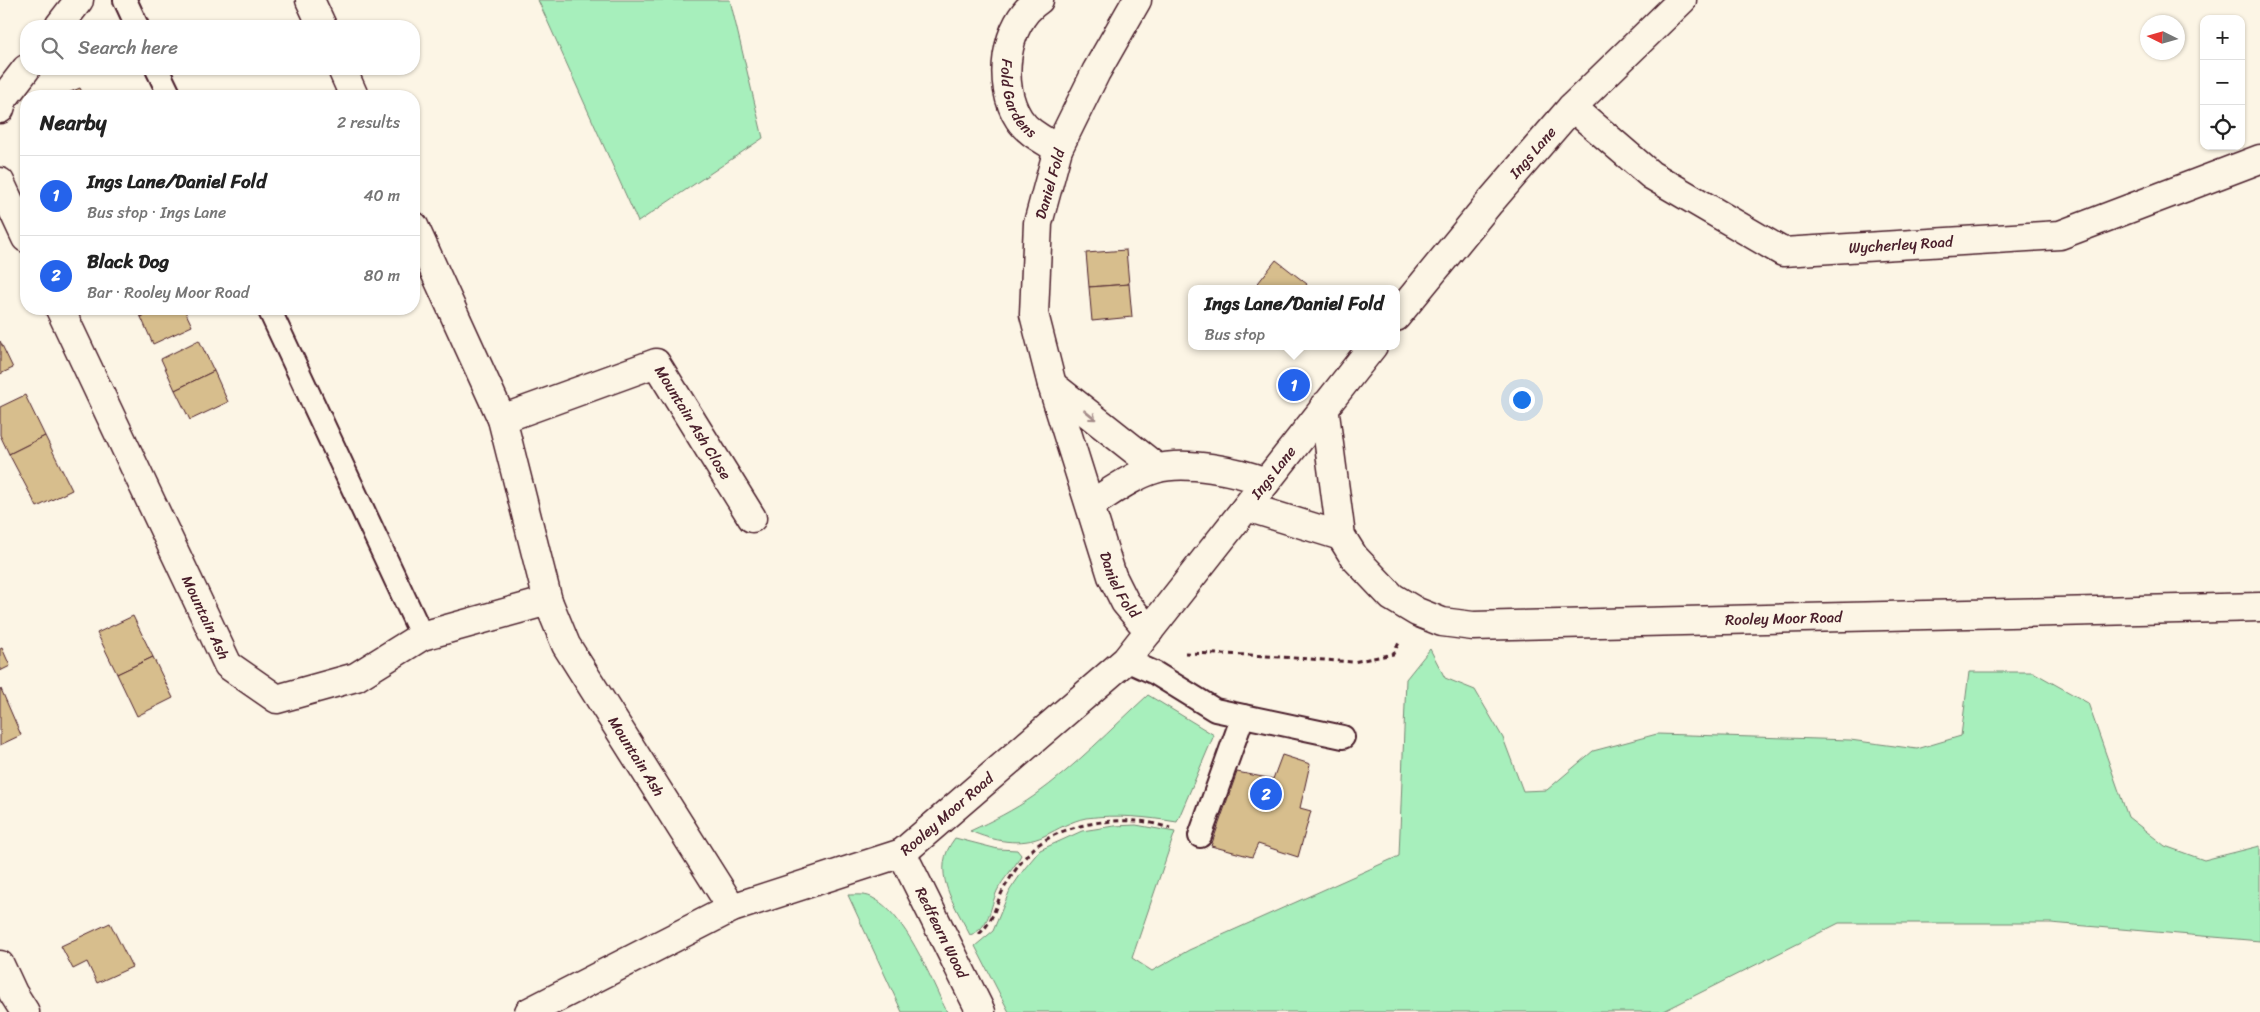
<!DOCTYPE html>
<meta charset="utf-8">
<style>
:root{--surface:#fff;--page:#f6f6f6;--text:#222;--muted:#767676;--line:#e0e0e0;--accent:#2563eb}
body{margin:0;font-family:Sriracha,sans-serif;background:var(--page);color:var(--text)}
.controls{position:absolute;right:15px;top:15px;display:grid;overflow:hidden;border-radius:10px;box-shadow:0 1px 4px #0004}
.controls button{width:45px;height:45px;display:grid;place-items:center;padding:0;border:0;border-bottom:1px solid var(--line);background:var(--surface);color:var(--text);font:25px sans-serif}
.compass{position:absolute;left:2140px;top:15px;width:45px;height:45px;border-radius:50%;background:var(--surface);box-shadow:0 1px 4px #0004;rotate:275deg}
.you{position:absolute;left:1521px;top:399px;width:18px;height:18px;margin:-12px;border:4px solid #fff;border-radius:50%;background:#1a73e8;box-shadow:0 0 0 8px #1a73e833}
.badge{display:grid;place-items:center;width:32px;height:32px;border-radius:50%;background:var(--accent);color:#fff;font-size:16px;font-weight:700}
.pin{position:absolute;translate:-50% -50%;border:2px solid #fff;box-shadow:0 1px 5px #0006}
.popup{position:absolute;left:1188px;top:285px;width:212px;height:65px;box-sizing:border-box;display:grid;place-content:center;border-radius:10px;background:var(--surface);filter:drop-shadow(0 1px 4px #0005);font-size:16px;white-space:nowrap;color:var(--muted)}
.popup b{font-size:19px;color:var(--text)}
.popup::after{content:'';position:absolute;left:50%;top:100%;margin-left:-10px;border:10px solid transparent;border-top-color:var(--surface)}
.list{margin:0;padding:0;list-style:none}
h2{display:flex;justify-content:space-between;align-items:center;height:65px;margin:0;padding:0 20px;font-size:21px}
h2 small{font-size:16px;font-weight:400;color:var(--muted)}
.list li{display:grid;grid-template-columns:32px 1fr auto;gap:15px;align-items:center;box-sizing:border-box;height:80px;padding:0 20px;border-top:1px solid var(--line)}
.list b{display:block;font-size:19px;white-space:nowrap}
.list p{margin:0;font-size:16px;white-space:nowrap;color:var(--muted)}
.list em{font-size:16px;font-style:normal;color:var(--muted)}
.icon{flex:none;width:28px;height:28px;fill:none;stroke:currentColor;stroke-width:2;stroke-linecap:round;stroke-linejoin:round}
.map{position:relative;flex:none;width:2260px;height:1012px;overflow:hidden}
.search{position:absolute;background:var(--surface);box-shadow:0 1px 4px #0004;left:20px;top:20px;width:400px;height:55px;display:flex;align-items:center;gap:12px;box-sizing:border-box;padding:0 18px;border-radius:20px;color:var(--muted);font-size:19px}
.panel{position:absolute;background:var(--surface);box-shadow:0 1px 4px #0004;left:20px;top:90px;width:400px;height:225px;border-radius:20px}
.map>svg:first-child{display:block}
.green{fill:#a7efbc;stroke:#788774}
.building{fill:#d7be8d;stroke:#4a1f2b}
.lines{fill:none;stroke-linecap:round;stroke-linejoin:round}
.service-casing{stroke:#4a1f2b;stroke-width:26}
.minor-casing{stroke:#4a1f2b;stroke-width:31}
.path{stroke:#4a1f2b;stroke-width:3;stroke-dasharray:5 4;stroke-linecap:butt}
.service{stroke:#fcf5e5;stroke-width:22}
.minor{stroke:#fcf5e5;stroke-width:28}
.oneway{stroke:#a38a88}
.labels{text-anchor:middle;dominant-baseline:central;stroke-width:5;stroke-linejoin:round;paint-order:stroke}
.street-label{font-size:15px;fill:#4a1f2b;stroke:#fcf5e5}
</style>
<div class="map">
<svg width="2260" height="1012" viewBox="0 0 2260 1012">
<rect width="100%" height="100%" fill="#fcf5e5"/>
<filter id="ink" filterUnits="userSpaceOnUse"><feTurbulence type="fractalNoise" baseFrequency=".02" numOctaves="2"/><feDisplacementMap in="SourceGraphic" scale="10" xChannelSelector="R" yChannelSelector="G"/><feConvolveMatrix kernelMatrix="1 2 1 2 8 2 1 2 1" color-interpolation-filters="sRGB"/></filter>
<g filter="url(#ink)">
<!-- green -->
<g class="green">
<polygon points="538,0 730,0 763,138 638,222"/>
<polygon points="1430,649 1445,678 1475,690 1503,738 1523,791 1547,790 1593,751 1657,734 1850,740 1917,749 1961,736 1969,672 2033,672 2088,703 2128,817 2165,846 2204,860 2260,846 2260,941 2051,923 1839,923 1662,1012 1009,1012 975,946 993,931 1010,890 1025,868 1040,850 1082,831 1114,826 1136,825 1175,832 1132,958 1152,971 1189,950 1399,856 1406,679"/>
<path d="M1148,695L1214,735L1177,822C1146,817 1118,814 1086,818C1071,821 1058,829 1044,836C1021,847 993,841 970,831C992,821 1014,810 1034,796C1075,767 1111,729 1148,695Z"/>
<path d="M955,838L998,849L1017,850L1021,855C1015,868 1003,878 997,891C990,907 990,928 970,935C954,903 929,871 955,838Z"/>
<path d="M848,895C855,895 865,894 871,897C906,913 930,978 947,1012H902Z"/>
</g>
<!-- building -->
<g class="building">
<polygon points="80,88 84,96 61,96"/>
<polygon points="1126,250 1129,284 1089,287 1086,253"/>
<polygon points="1276,260 1307,284 1304,289 1255,287"/>
<polygon points="1129,284 1132,317 1092,321 1089,287"/>
<polygon points="136,309 159,309 141,317"/>
<polygon points="159,309 184,309 192,326 153,344 141,317"/>
<polygon points="199,340 214,371 175,390 161,359"/>
<polygon points="0,341 13,368 0,374"/>
<polygon points="214,371 228,402 190,420 175,390"/>
<polygon points="25,395 45,436 9,454 0,435 0,407"/>
<polygon points="45,436 72,490 37,507 9,454"/>
<polygon points="133,616 153,657 117,674 97,633"/>
<polygon points="2,648 10,666 0,671 0,649"/>
<polygon points="153,657 173,698 137,716 117,674"/>
<polygon points="1,689 21,735 0,745 0,690"/>
<polygon points="1282,755 1310,764 1300,808 1311,811 1298,857 1258,844 1252,857 1211,846 1237,772 1273,779"/>
<polygon points="110,923 132,967 97,983 87,962 73,969 61,946"/>
</g>
<g class="lines">
<!-- service casing -->
<g class="service-casing">
<g id="service">
<polyline points="125,0 137,26"/>
<polyline points="157,69 170,96"/>
<polyline points="269,309 422,636"/>
<polyline points="1126,660 1155,673 1215,710 1343,737"/>
<polyline points="1200,836 1243,716"/>
</g>
</g>
<!-- minor casing -->
<g class="minor-casing">
<g id="minor">
<polyline points="310,0 322,26"/>
<path id="s1" d="M1039,0C1004,23 997,86 1019,119C1028,133 1044,140 1058,149"/>
<path id="s2" d="M1137,0L1096,72L1058,149L1038,223L1034,314L1052,385L1112,576L1125,602L1149,631"/>
<polyline points="59,26 79,0"/>
<polyline points="342,69 354,96"/>
<path id="s3" d="M1572,107L1651,175L1783,252L2060,235L2260,159"/>
<polyline points="0,109 3,99 26,69"/>
<polyline points="0,182 26,238"/>
<path id="s4" d="M414,226L502,419L548,601L566,645L732,908"/>
<path id="s5" d="M60,309L228,665L277,699L356,677L422,636L548,601"/>
<path id="s6" d="M1396,317L1490,202L1572,107L1682,0"/>
<polyline points="1052,385 1157,468"/>
<path id="s7" d="M1324,406L1341,536L1354,557L1392,597L1417,612L1442,622L1473,626L2260,607"/>
<path id="s8" d="M502,419L656,363L752,518"/>
<path d="M1091,504C1111,492 1132,476 1155,469C1185,460 1238,471 1266,482"/>
<polyline points="1247,507 1341,536"/>
<path id="s9" d="M902,853L981,1012"/>
<polyline points="0,965 13,993 25,1012"/>
<path id="s10" d="M529,1012L732,908L902,853L1126,660L1373,346"/>
</g>
</g>
<!-- path -->
<g class="path">
<polyline points="1185,653 1251,655 1353,662 1393,654 1400,641"/>
<path d="M979,934C996,919 995,902 1006,885C1013,873 1022,860 1031,851C1056,826 1103,819 1136,821C1147,821 1159,825 1170,828"/>
</g>
<!-- service -->
<use href="#service" class="service"/>
<!-- minor -->
<use href="#minor" class="minor"/>
</g>
<!-- one-way arrows -->
<defs><path id="oneway-shaft" d="M-6 0H5M1.5-3L5.5 0L1.5 3" fill="none" stroke-width="1.6" stroke-linecap="round" stroke-linejoin="round" transform="scale(1.25)"/></defs>
<use class="oneway" href="#oneway-shaft" transform="translate(1090 415) rotate(39)"/>
</g>
<g class="labels">
<!-- street labels -->
<g class="street-label">
<text stroke="none"><textPath href="#s1" startOffset="111">Fold Gardens</textPath></text>
<text stroke="none"><textPath href="#s6" startOffset="214">Ings Lane</textPath></text>
<text transform="translate(1050 184) rotate(-74)">Daniel Fold</text>
<text stroke="none"><textPath href="#s3" startOffset="375">Wycherley Road</textPath></text>
<text stroke="none"><textPath href="#s8" startOffset="234">Mountain Ash Close</textPath></text>
<text stroke="none"><textPath href="#s10" startOffset="941">Ings Lane</textPath></text>
<text stroke="none"><textPath href="#s2" startOffset="621">Daniel Fold</textPath></text>
<text stroke="none"><textPath href="#s5" startOffset="341">Mountain Ash</textPath></text>
<text stroke="none"><textPath href="#s7" startOffset="609">Rooley Moor Road</textPath></text>
<text stroke="none"><textPath href="#s4" startOffset="579">Mountain Ash</textPath></text>
<text stroke="none"><textPath href="#s10" startOffset="466">Rooley Moor Road</textPath></text>
<text stroke="none"><textPath href="#s9" startOffset="89">Redfearn Wood</textPath></text>
</g>
</g>
</svg>
<div class="controls">
<button>+</button>
<button>−</button>
<button><svg class="icon" aria-label="locate" viewBox="0 0 24 24"><circle cx="12" cy="12" r="6"/><path d="M12 2v4M12 18v4M2 12h4M18 12h4"/></svg></button>
</div>
<svg class="compass" viewBox="-18 -18 36 36"><path d="M0-13l5 13h-10z" fill="#e53935"/><path d="M0 13l5-13h-10z" fill="#767676"/></svg>
<div class="you"></div>
<div class="pin badge" style="left:1294px;top:385px">1</div>
<div class="popup"><b>Ings Lane/Daniel Fold</b>Bus stop</div>
<div class="pin badge" style="left:1266px;top:794px">2</div>
<div class="search"><svg class="icon" aria-label="search" viewBox="0 0 24 24"><circle cx="10" cy="10" r="6"/><path d="M15 15l6 6"/></svg>Search here</div>
<section class="panel">
<h2>Nearby<small>2 results</small></h2>
<ul class="list">
<li><span class="badge">1</span><div><b>Ings Lane/Daniel Fold</b><p>Bus stop · Ings Lane</p></div><em>40 m</em></li>
<li><span class="badge">2</span><div><b>Black Dog</b><p>Bar · Rooley Moor Road</p></div><em>80 m</em></li>
</ul>
</section>
</div>
